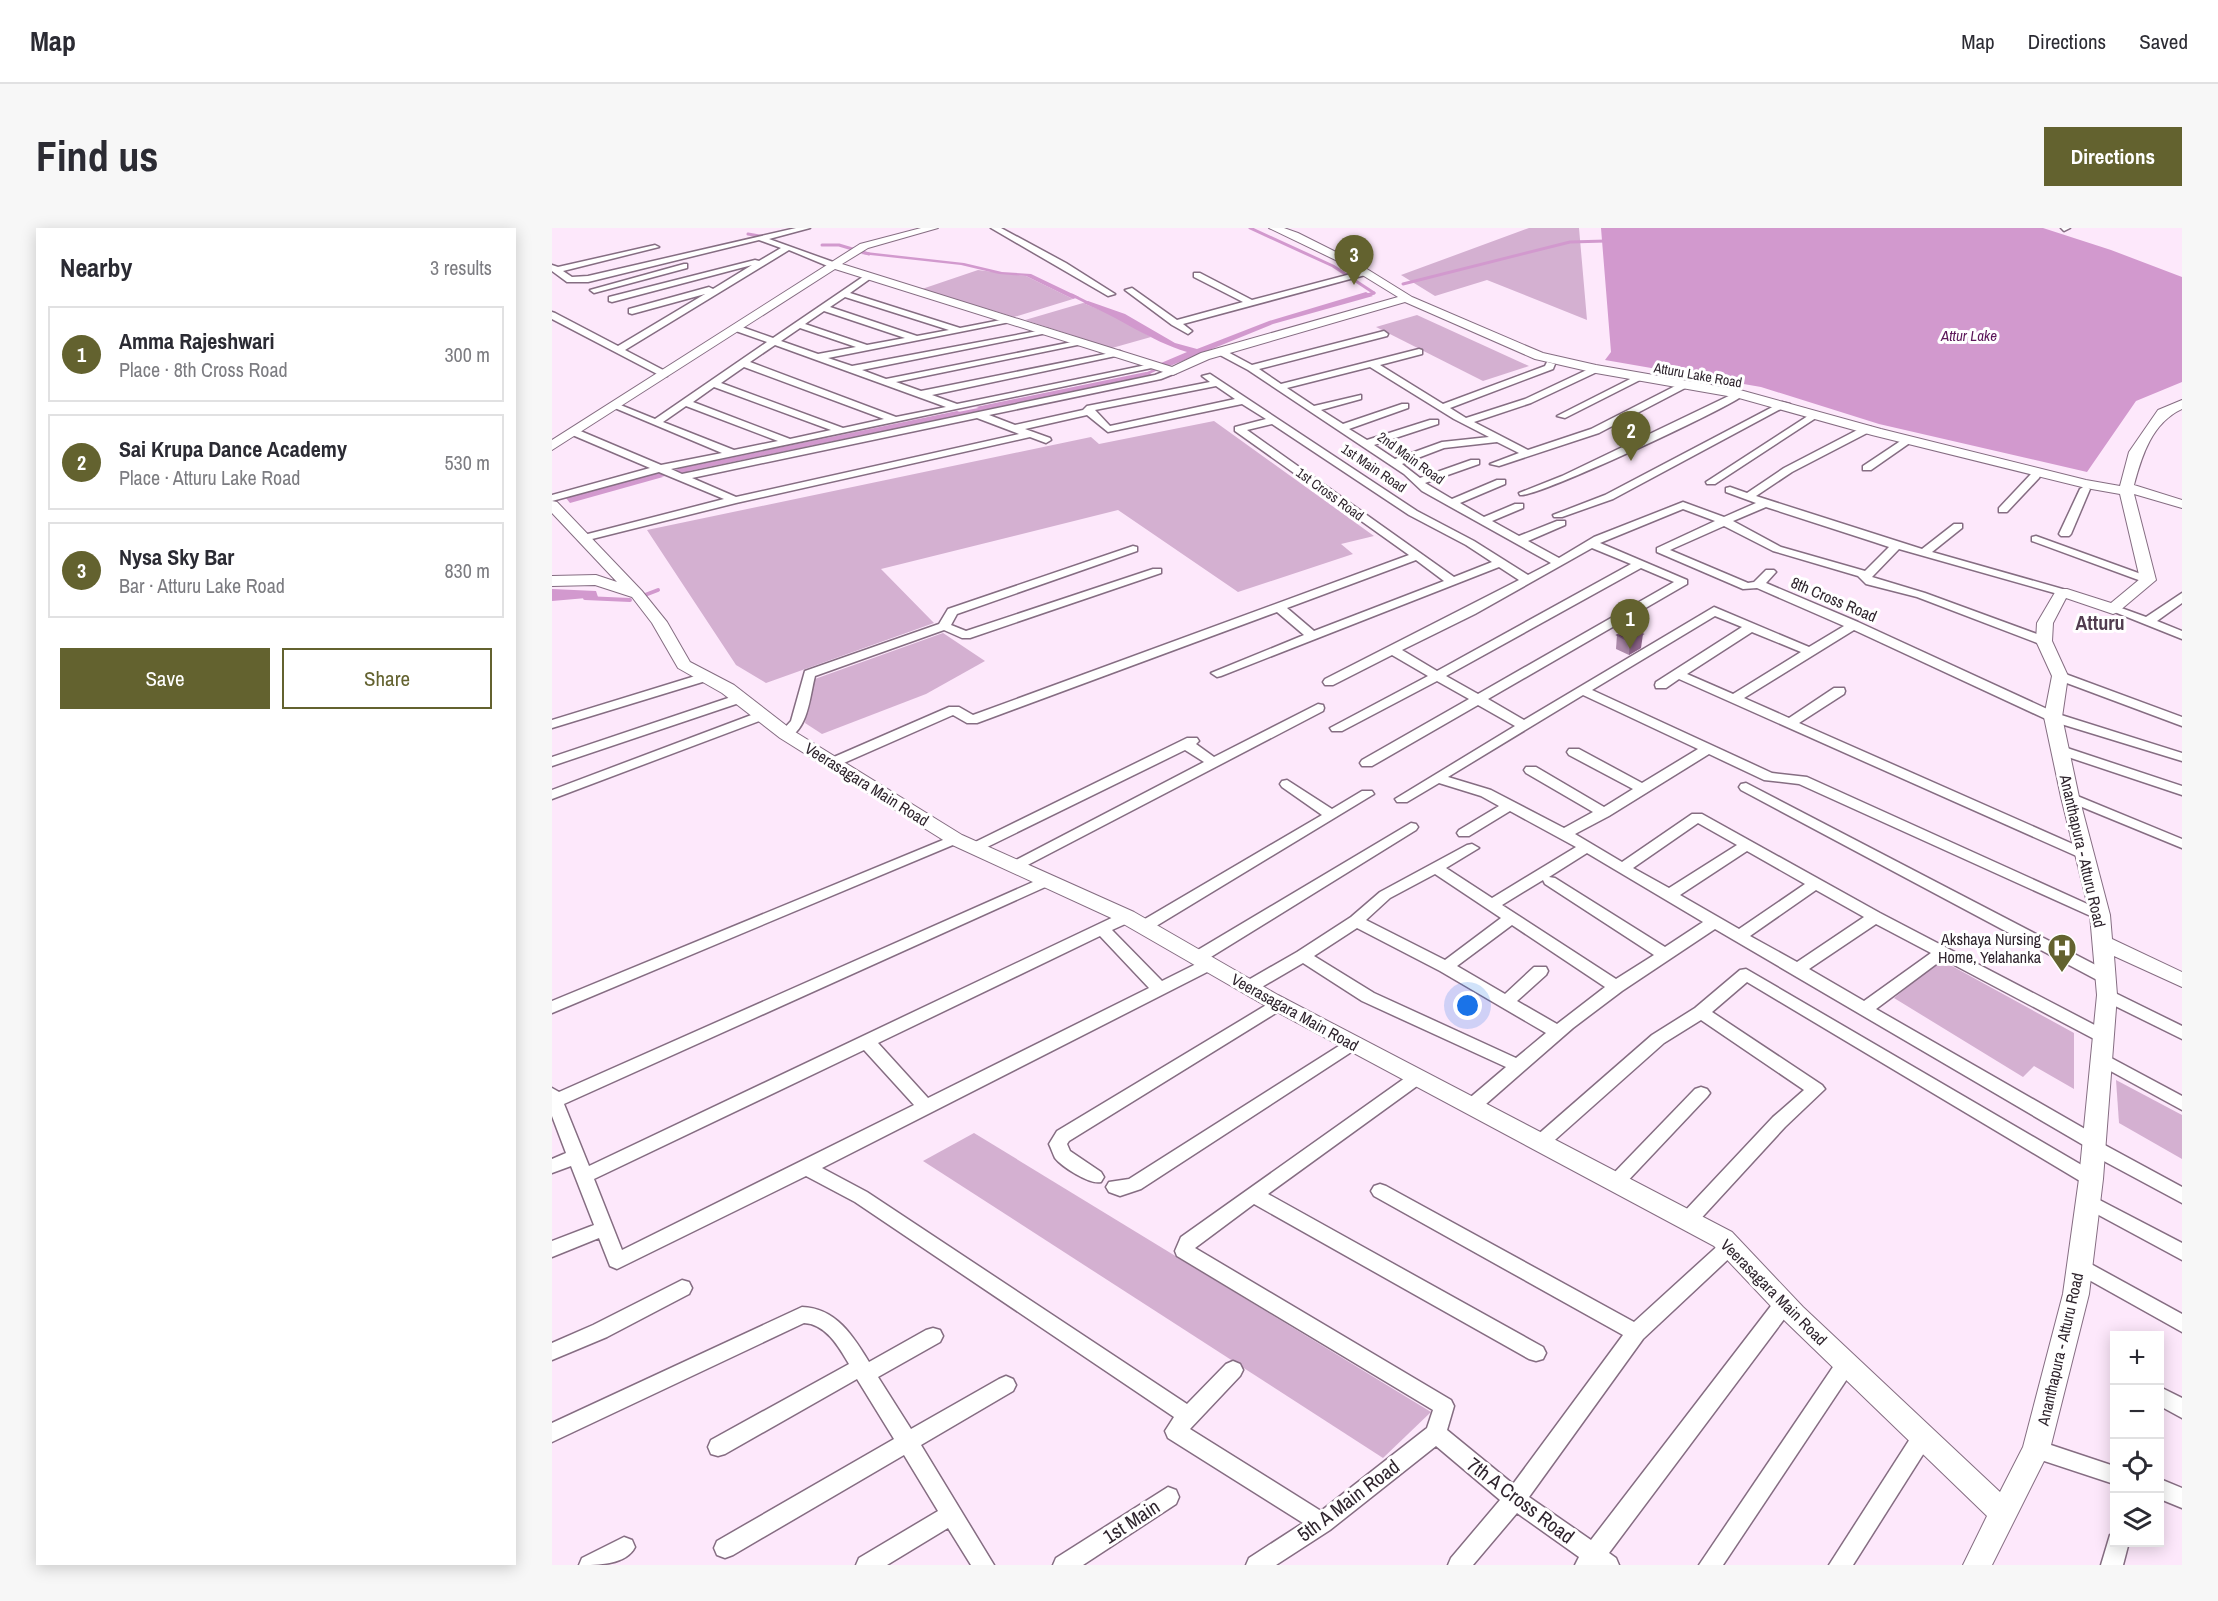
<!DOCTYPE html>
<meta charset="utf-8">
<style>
:root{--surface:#fff;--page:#f7f7f7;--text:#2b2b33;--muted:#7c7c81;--line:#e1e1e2;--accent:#63622f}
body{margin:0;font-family:"Archivo Narrow",sans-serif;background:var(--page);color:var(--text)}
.controls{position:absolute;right:18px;bottom:18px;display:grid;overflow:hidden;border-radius:0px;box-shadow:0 3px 15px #0003}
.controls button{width:54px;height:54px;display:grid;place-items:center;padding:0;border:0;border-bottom:2px solid var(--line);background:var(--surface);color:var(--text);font:30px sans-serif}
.you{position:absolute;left:916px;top:778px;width:21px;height:21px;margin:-15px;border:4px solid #fff;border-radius:50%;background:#1a73e8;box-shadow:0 0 0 9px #1a73e833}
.badge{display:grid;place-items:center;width:39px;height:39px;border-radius:50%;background:var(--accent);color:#fff;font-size:20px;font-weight:700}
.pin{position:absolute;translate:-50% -50px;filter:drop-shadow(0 2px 3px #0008)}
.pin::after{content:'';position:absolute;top:32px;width:21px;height:18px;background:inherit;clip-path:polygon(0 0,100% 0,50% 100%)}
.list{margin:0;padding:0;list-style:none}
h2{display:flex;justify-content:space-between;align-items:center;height:78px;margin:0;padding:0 24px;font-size:26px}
h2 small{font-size:20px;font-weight:400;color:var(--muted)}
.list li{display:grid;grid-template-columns:39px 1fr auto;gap:18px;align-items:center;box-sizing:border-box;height:96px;margin:0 12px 12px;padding:0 12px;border:2px solid var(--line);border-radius:0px}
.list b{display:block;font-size:22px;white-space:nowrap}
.list p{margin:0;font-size:20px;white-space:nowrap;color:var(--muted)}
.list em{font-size:20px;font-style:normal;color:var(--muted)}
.actions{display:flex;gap:12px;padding:18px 24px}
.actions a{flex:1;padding:14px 0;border:2px solid var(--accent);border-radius:0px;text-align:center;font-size:21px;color:var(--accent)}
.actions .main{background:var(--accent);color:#fff}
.icon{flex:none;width:33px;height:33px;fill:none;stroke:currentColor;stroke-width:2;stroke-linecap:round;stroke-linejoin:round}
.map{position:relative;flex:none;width:1630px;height:1337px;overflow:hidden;border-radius:0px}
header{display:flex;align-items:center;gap:36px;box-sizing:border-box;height:84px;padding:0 30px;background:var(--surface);border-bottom:2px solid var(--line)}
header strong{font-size:28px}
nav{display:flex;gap:33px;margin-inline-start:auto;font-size:21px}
.intro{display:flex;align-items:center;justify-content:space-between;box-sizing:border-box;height:144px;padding:0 36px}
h1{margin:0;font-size:42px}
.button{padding:15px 27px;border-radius:0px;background:var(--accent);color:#fff;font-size:21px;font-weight:700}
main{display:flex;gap:36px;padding:0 36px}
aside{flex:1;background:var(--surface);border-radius:0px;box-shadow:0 3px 15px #0003}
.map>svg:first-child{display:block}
.green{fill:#d4b0d1}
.water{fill:#d299ce}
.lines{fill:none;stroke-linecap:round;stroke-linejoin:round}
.stream-far1{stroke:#d299ce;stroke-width:3}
.stream{stroke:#d299ce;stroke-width:4}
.minor-casing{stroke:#856d82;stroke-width:3}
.tertiary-casing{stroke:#856d82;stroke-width:2}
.minor{fill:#fff;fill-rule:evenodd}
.tertiary{fill:#fff;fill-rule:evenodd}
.wall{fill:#ae8bac}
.shaded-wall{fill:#8f668c}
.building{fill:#602e5d;stroke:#8f668c;stroke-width:1.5}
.labels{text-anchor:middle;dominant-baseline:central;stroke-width:6;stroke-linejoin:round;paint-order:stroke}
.far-street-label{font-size:14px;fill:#2f252e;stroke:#fff}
.far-water-label{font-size:15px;font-style:italic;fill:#5b1659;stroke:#fff}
.street-label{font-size:16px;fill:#2f252e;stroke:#fff}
.poi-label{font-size:16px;fill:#2f252e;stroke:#fff;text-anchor:end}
.quarter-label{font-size:20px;font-weight:bold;fill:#513c4f;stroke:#fff}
.near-street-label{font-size:20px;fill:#2f252e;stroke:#fff}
</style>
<header>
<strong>Map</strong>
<nav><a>Map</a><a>Directions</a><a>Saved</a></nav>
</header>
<div class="intro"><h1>Find us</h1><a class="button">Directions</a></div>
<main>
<aside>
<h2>Nearby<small>3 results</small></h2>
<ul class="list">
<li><span class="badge">1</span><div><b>Amma Rajeshwari</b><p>Place · 8th Cross Road</p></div><em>300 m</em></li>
<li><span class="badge">2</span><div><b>Sai Krupa Dance Academy</b><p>Place · Atturu Lake Road</p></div><em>530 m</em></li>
<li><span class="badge">3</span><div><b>Nysa Sky Bar</b><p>Bar · Atturu Lake Road</p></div><em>830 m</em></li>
</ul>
<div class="actions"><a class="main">Save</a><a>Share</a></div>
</aside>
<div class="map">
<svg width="1630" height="1337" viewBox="0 0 1630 1337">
<rect width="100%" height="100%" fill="#fde8fb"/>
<!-- green -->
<g class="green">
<polygon points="977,0 1027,0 1035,92 935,52 883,68 849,47"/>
<polygon points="426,42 474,48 521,71 462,89 370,61"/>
<polygon points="531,75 563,88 599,109 560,120 473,92"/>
<polygon points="865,87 977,138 931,153 824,99"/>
<polygon points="662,193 822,308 789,316 801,326 686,364 566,282 329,341 382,395 214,455 184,437 95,302 539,209 547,216"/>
<polygon points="391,405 433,433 374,466 270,506 253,495 260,452"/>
<polygon points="1389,732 1522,805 1522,861 1482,838 1471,849 1342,770"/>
<polygon points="1564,852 1630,887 1630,931 1567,895"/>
<polygon points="422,905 879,1184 831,1230 371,933"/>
</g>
<!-- water -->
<g class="water">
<polygon points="1049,0 1491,0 1559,22 1630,49 1630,154 1584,173 1535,244 1327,196 1209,159 1053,132 1059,124"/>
<polygon points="314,24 412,35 450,44 479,46 527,69 521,71 474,48 447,46 409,37 309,26"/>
<path d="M814,64L821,68L721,96L618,138L609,135L635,124C598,113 567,89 531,75L536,73L573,86L623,115L645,121L717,93Z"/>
<polygon points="594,144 602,147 433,182 424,179"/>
<polygon points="405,183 414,186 132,244 124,241"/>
<polygon points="103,246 111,249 18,275 14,270"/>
<polygon points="0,361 44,363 46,369 0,373"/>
</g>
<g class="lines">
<!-- stream-far1 -->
<g class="stream-far1">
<polyline points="698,0 781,38 822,65"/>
<polyline points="196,6 214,9"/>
<polyline points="270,17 287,17 317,26"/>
<polyline points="851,56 1018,14 1054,13"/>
<polyline points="520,67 540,77"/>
<polyline points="812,68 822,65"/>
<polyline points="592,147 620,134"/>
<polyline points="404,186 434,180"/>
</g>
<!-- stream -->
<g class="stream">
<polyline points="102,248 135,242"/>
<polyline points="93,367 106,362"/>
<polyline points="33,370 78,372"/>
</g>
<!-- minor casing -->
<g class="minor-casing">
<g id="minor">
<polygon points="244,0 258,0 217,11 284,35 284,39 278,39 237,22 73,122 115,144 115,148 109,148 0,91 0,84 3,85 66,118 153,66 80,86 77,85 77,81 157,59 161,61 200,37 60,74 57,73 57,69 203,32 207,33 229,20 207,12 36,54 15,54 0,43 0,37 6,39 103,17 107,19 11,43 20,49 36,48"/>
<polygon points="439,0 449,0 514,35 563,66 556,68"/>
<polygon points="1509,0 1518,0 1512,3"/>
<polygon points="132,36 135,36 135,40 42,65 38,62"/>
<polygon points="814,42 818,44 817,46 631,96 640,103 636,106 620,97 573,62 580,60 625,92 691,74 642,49 642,45 648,45 700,72"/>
<path d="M315,46L322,48L298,65L408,100L459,90L463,93L276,130L300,138L496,101L500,104L310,142L334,151L530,112L535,115L344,154L369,163L568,123L573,126L380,167L405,176L604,135L609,138L119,241L130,246L603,147L621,140L626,143L624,145L609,151L437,187L463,197L531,182L535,178L658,154L650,148L658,146L865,283L922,313L976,347L999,335L870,263L852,246L696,142L666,126V122H672L700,137L832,103L836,106L835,108L707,141L729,156L867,121L870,122V126L828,137L891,176L993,138L995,134L1003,136L1001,141L898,180L914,190L973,171L1041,139H1047V143L979,175L922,194L976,222L1039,201L1131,154H1137V158L1047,205L947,238L938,236L967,225L945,214L892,220L850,236L868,250L919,232H927V236L873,255L900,271L945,252H953V256L908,275L932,289L963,276H971V280L940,293L967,308L1005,293H1013V297L976,313L1007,330L1042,309L1131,274L1172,289L1204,275L1174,264V260L1178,259L1195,265L1232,240L1311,199H1319V203L1240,244L1204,268L1370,321L1402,296H1410V300L1380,324L1514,362L1516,364L1514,366H1506L1347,321L1320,349L1373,365L1496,410V416H1488L1365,369L1314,356L1306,348L1221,323L1172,298L1118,322L1196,355L1202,354L1214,342H1222L1224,344L1214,355L1306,394L1506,486L1630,525V533L1496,492L1302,402L1192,470L1237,490L1282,460H1292L1293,463L1292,466L1247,495L1539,624L1541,627L1539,630H1529L1127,451L1114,460H1104L1103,457L1104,454L1190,399L1163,388L1040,462L1220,545L1255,549L1553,684L1556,687L1553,690H1543L1247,556L1212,552L1157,526L1057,588L1023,606L1070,634L1140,586H1150L1328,685L1556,804L1558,808L1556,812H1544L1391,731L1324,781L1547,909L1549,915L1630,959V975L1535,924L1533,918L1163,701L1070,763L1021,800L926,883L920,884L914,883L911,878L914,873L954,839L810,773L751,735L703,763H691L689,759L691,755L745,724L799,689L828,664L915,617L920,616L927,620L894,640L940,670L1024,619L958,583L917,608H907L905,605L907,602L947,578L929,568L887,555L855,574H845L843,571L963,498L926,477L820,538H810L808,535L810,532L917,471L885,453L790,503H780L778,500L876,448L840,427L781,457H773L771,454L773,451L967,352L947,339L669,448L665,449L659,445L752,407L725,384L425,495H415L401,487L285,538H275L273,535L275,532L397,479H407L421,487L857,327L683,203V199L714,191L690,176L556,204L535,187L473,201L498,210L499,212L494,215L478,209L184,275L32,313L28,312V308L172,271L107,244L0,273V267L98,240L18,206V202H26L109,237L170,225L58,178L66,176L103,191L215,114L181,102V98H187L221,110ZM293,69L397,102L365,108L278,79ZM272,83L353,110L315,117L253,96ZM248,100L304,119L266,126L229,113ZM223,117L394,179L344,189L198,134ZM192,139L332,191L291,200L169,155ZM818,139L902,191L937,209L890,214L843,231L822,217L886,196V192H878L815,212L797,201L856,180V176H850L791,196L769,182L809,171V167L762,178L735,160ZM664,158L683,171L558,198L543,182ZM162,159L279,202L238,211L141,174ZM134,178L226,213L182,222L111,194ZM425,190L467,206L184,269L140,250ZM720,196L857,287L914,317L940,334L902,349L695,202ZM1214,279L1322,314L1337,319L1313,343L1229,319L1181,293ZM1131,281L1163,293L1105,320V324L1191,361L1205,360L1292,398L1257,419L1162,379L972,492L936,471L1135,356V352L1048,315ZM1040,320L1079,336L885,443L850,422L923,386ZM864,332L892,353L762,403L735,380ZM1089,340L1122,354L926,466L894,448ZM1200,404L1249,424L1181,466L1135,446ZM1031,467L1146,521L1090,555L1027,521H1017L1015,524L1017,527L1081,561L1052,579L984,539H974L972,542L974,545L1041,584L1012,600L939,562L896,549ZM1146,595L1185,617L1117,660L1081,640ZM1195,623L1253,656L1187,701L1128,667ZM1035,625L1151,694L1113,719L1003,650L997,649ZM883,646L949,690L893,732L814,692L838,670ZM991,652L993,656L1102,727L1064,751L950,677ZM1264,662L1312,689L1245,734L1198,708ZM1324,696L1379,725L1312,773L1257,741ZM960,697L1053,759L1005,796L965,773L994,747L996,743L994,739H982L953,766L905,738ZM805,700L888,743L994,805L964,830L822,765L762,728Z"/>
<polygon points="1086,147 1094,149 1013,190 1005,188"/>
<path d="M1185,164L1193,166C1177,180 984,270 968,267L967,265L1010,248Z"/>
<polygon points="1230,174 1238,176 1061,271 1010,289 1002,289 1001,287 1053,267"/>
<polygon points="1262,184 1270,186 1163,256 1155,256 1154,254"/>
<polygon points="1353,210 1362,212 1319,242 1311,242 1311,238"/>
<polygon points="1483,245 1488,248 1487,250 1455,284 1447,284 1447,280 1479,246"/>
<polygon points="1533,258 1538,261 1519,306 1517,308 1509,308 1507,306 1528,261"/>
<polygon points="1484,308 1600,350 1602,352 1600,354 1592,354 1480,313 1480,309"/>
<path d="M581,318L585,319V323L405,386L399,397L414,403L601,341H609V345L418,410H410L392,402L263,448C258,467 256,504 234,510L227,506L239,493L253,443L387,396L396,381Z"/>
<polygon points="1630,365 1630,375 1605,393 1630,403 1630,411 1555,381 1561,377 1594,389"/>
<polygon points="1508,444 1630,489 1630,498 1504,451 1502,448 1504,445"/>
<polygon points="153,445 159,449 157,452 0,500 0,492"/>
<polygon points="188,466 194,470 193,473 0,538 0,529"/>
<polygon points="766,476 771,477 772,480 771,483 468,641 458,641 456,638 458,635 652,534 633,522 427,623 422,624 415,620 417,617 635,510 645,510 647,513 644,516 662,529"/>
<polygon points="210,483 217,487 215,490 0,571 0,562"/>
<polygon points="1509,518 1630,558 1630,567 1504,525 1502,522 1504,519"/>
<polygon points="735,552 780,581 810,563 820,563 822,566 596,703 586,703 583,699 586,695 770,587 730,559 728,556 730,553"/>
<polygon points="1194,555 1559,745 1561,749 1559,753 1547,753 1189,562 1187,559 1189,556"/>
<polygon points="1518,565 1630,611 1630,620 1513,572 1511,569"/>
<path d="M859,595L864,596L866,599L864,602L654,732H663L665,736L663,740L270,940L315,964L635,1176L674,1136L681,1133L688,1136L691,1142L688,1148L638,1201L769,1283L875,1200L881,1182L625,1028L623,1023L629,1009L860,845H872L874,849L872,853L716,966L991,1119L994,1125L991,1131L984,1133L977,1131L702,976L643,1020L899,1172L902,1178L895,1202L961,1256L1071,1107L822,968L819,963L822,958L828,956L834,958L1082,1094L1171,1013L1178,1010L1185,1013L1187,1018L1185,1023L1091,1111L977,1269L1039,1312L1225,1070L1232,1068L1239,1070L1242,1076L1239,1082L1057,1325L1064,1330L1067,1337H1023L1027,1329L965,1285L921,1337H896L899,1330L948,1272L884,1218L778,1302L724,1337H694L697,1330L751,1295L616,1210L613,1203L622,1189L303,974L254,948L65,1041L58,1038L47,1010L0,1029V1013L42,997L19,938L0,945V931L14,925L0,888V860L7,864L490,650H500L502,653L500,656L12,876L37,938L570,685H580L583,689L580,693L560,702L610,753L646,735L639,734L637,730L639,726ZM548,708L597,760L376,870L326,815ZM312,822L362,877L70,1022L42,951Z"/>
<polygon points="403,607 408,608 410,611 408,614 0,785 0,773"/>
<polygon points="1194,741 1545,946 1548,951 1545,956 1539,958 1533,956 1195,754 1160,784 1270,857 1273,861 1233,899 1143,997 1136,999 1129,997 1127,992 1129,987 1221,889 1252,862 1149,792 1112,815 995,919 989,921 983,919 980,914 983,909 1100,807 1143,780 1188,742"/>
<polygon points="1555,761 1630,798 1630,811 1549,771 1547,767 1549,763"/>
<path d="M726,770L732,772L734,776L732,780L517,913L515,916L518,923L549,944L552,949L549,954C538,957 510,939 503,930C501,926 499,920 497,916L505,903Z"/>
<polygon points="801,809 807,811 809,815 807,819 589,961 568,968 557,964 554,959 557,954 577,951"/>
<polygon points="1548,824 1630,868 1630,882 1542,834 1540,830 1542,826"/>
<polygon points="1149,859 1155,861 1158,865 1155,869 1070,959 1064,961 1058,959 1055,954 1058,949 1143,861"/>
<polygon points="1536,966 1630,1015 1630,1032 1530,978 1527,973 1530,968"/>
<polygon points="1528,1030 1630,1086 1630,1104 1521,1043 1519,1038 1521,1033"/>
<polygon points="130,1052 137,1054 140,1060 137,1066 55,1109 0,1132 0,1115 41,1097"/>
<path d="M250,1079C284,1080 301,1108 317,1134L374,1102L381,1100L388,1102L391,1108L388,1114L326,1149L359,1201L447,1151L454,1148L461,1151L464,1157L461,1163L369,1217L442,1337H419L396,1300L335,1337H304L307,1330L386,1283L352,1227L181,1327L173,1330L165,1327L162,1320L165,1313L342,1211L305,1151L173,1226L166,1228L159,1226L156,1219L159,1212L297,1136C287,1119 274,1096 252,1095L0,1214V1195Z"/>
<polygon points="1294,1127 1301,1130 1304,1136 1301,1142 1171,1337 1147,1337 1287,1130"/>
<polygon points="1608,1159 1630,1170 1630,1190 1608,1178"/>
<polygon points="1370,1201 1377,1203 1380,1210 1377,1217 1301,1337 1277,1337 1363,1203"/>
<polygon points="1484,1212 1562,1238 1562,1256 1477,1228 1474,1221 1477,1214"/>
<polygon points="1608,1251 1630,1260 1630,1280 1608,1271"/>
<polygon points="616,1259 624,1262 627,1269 624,1276 531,1337 501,1337 504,1330"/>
<polygon points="1562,1305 1562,1314 1577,1314 1571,1337 1549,1337 1558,1307"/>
<path d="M72,1309L80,1312L83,1319C74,1337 46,1337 27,1337L30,1330Z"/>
</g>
</g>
<!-- tertiary casing -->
<g class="tertiary-casing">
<path id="tertiary" d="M369,0H386L316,20L290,36L620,139L649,125L846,69L794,37L717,0H732L746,5L802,33L860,69L991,125L1044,137L1188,162L1329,201L1534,252L1568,258L1577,224L1606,182L1630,172V181C1600,195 1590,227 1582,257L1630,272V280L1582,266L1604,352L1566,384L1561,386L1514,370L1501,395L1500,413L1516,448L1510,489L1527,569L1558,687L1560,711L1630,744V759L1562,728L1565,767L1551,951L1537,1066L1498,1221L1440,1337H1411L1435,1288L1233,1093L1162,1018L712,777L568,694L396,615L228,510L170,465L126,440L100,395L80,369L43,357L0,358V348L44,347L65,354L0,285V273L5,274L90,363L115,394L138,434L182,457L240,502L410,607L582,684L726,767L1180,1004L1251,1079L1448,1264L1471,1219L1511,1066L1527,951L1545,767L1538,687L1509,569L1492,489L1500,448L1484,413L1485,395L1505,361H1515L1559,375L1588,351L1568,266L1534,260L1320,207L1187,170L1044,145L983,131L853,74L657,131L621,147L283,41L0,222V212L308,16Z"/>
</g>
<!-- minor -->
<use href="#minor" class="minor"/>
<!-- tertiary -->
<use href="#tertiary" class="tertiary"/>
</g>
<!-- wall -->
<polygon class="wall" points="1065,407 1089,420 1077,427 1064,421"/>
<!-- shaded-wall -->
<polygon class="shaded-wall" points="1091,406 1089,420 1077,427 1078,414"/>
<!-- building -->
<polygon class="building" points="1078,400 1091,406 1078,414 1065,407"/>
<!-- icons -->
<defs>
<g id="hospital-pin" transform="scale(1.5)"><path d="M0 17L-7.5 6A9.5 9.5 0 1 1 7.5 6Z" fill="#63622f" stroke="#fff"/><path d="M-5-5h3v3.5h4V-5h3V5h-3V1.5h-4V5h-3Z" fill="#fff"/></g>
</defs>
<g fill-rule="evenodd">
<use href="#hospital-pin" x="1510" y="720"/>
</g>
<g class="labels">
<!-- far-street labels -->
<g class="far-street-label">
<text transform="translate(1146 147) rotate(10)">Atturu Lake Road</text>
<text transform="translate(859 230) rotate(36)">2nd Main Road</text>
<text transform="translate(822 240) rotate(34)">1st Main Road</text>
<text transform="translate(778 266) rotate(36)">1st Cross Road</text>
</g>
<!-- far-water labels -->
<g class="far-water-label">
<text x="1417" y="107">Attur Lake</text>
</g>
<!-- street labels -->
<g class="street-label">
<text transform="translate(1282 371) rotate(23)">8th Cross Road</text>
<text transform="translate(315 556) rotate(32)">Veerasagara Main Road</text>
<text transform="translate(1531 623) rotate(77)">Ananthapura - Atturu Road</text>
<text transform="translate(743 784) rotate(29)">Veerasagara Main Road</text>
<text transform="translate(1222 1064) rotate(45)">Veerasagara Main Road</text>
<text transform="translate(1508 1121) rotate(-77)">Ananthapura - Atturu Road</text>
</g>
<!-- poi labels -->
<g class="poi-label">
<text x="1489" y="711">Akshaya Nursing<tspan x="1489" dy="18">Home, Yelahanka</tspan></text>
</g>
<!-- quarter labels -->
<g class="quarter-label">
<text x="1548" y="394">Atturu</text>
</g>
<!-- near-street labels -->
<g class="near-street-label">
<text transform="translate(796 1272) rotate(-37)">5th A Main Road</text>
<text transform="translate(969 1272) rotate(37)">7th A Cross Road</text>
<text transform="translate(579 1293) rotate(-33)">1st Main</text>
</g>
</g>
</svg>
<div class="controls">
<button>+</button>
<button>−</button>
<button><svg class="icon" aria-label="locate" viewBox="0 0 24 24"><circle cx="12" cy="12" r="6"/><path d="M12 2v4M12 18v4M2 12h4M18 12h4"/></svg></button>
<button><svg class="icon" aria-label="layers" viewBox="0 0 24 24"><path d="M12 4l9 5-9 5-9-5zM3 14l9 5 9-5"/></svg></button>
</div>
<div class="you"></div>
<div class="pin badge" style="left:1078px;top:421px">1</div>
<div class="pin badge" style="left:1079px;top:233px">2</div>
<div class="pin badge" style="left:802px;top:57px">3</div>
</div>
</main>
